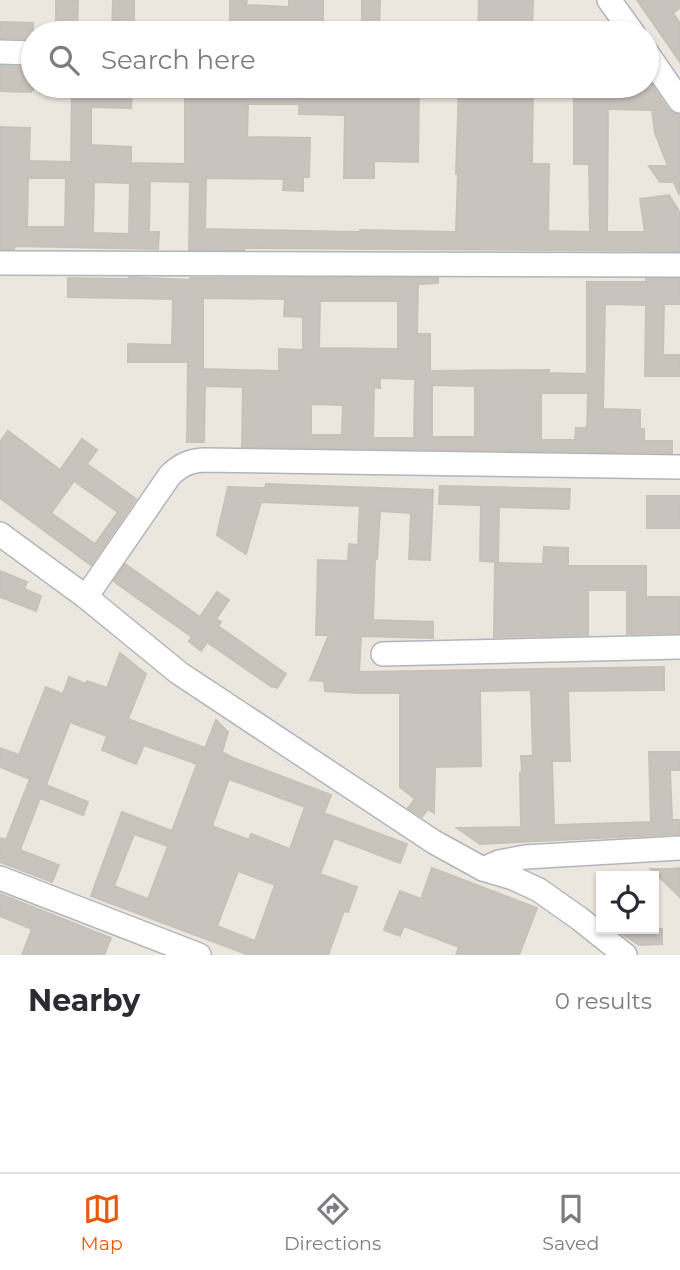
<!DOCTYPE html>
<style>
:root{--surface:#fff;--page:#f7f7f7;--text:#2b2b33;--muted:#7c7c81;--line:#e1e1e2;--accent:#ea580c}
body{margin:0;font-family:Montserrat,sans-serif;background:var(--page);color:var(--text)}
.controls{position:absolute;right:21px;bottom:21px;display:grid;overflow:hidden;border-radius:0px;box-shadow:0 2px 5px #0004}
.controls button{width:63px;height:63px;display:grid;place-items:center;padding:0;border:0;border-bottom:2px solid var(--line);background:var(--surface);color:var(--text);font:35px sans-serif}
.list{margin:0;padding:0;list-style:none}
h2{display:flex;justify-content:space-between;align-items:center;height:91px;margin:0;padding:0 28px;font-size:30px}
h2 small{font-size:23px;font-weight:400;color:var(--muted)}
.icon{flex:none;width:38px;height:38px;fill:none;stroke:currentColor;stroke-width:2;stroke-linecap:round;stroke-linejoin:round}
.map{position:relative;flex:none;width:680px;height:955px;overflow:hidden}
.search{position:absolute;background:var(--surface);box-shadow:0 2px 5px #0004;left:21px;right:21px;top:21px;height:77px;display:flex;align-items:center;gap:18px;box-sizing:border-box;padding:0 24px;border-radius:38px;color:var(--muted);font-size:26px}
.sheet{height:217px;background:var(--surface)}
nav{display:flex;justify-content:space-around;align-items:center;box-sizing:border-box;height:98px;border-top:2px solid var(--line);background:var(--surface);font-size:19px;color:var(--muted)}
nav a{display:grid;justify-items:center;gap:4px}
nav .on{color:var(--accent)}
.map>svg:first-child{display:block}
.building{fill:#c8c3bd;stroke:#c7c2b8;stroke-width:2;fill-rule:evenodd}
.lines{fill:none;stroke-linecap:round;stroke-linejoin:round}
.minor-casing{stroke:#b1b4be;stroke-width:26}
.minor{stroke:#fff;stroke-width:23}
</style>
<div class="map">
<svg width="680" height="955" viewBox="0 0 680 955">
<rect width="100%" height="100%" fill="#ece7de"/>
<!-- building -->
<g class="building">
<polygon points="56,0 78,0 77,33 56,33"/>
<polygon points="113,0 134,0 134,33 112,33"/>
<polygon points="230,0 247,0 246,5 289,7 289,0 323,0 323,33 230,33"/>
<polygon points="362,0 380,0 379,33 362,33"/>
<polygon points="479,0 533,0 532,33 478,33"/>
<polygon points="637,0 680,0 680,8 673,13 680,23 680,62"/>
<polygon points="0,22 33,23 33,39 0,38"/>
<polygon points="0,66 33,67 33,90 31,90 31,92 0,91"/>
<path d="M647,77L668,109L673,113L680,115V194H679L674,182H660L649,166H668L655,133L652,110L610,109L608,107L607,232H645L640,199L669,195L680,213V251L244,248V250H189L190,182L150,181L149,232H159L158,249L15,246L14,249H0V127L30,128L29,161L71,162L72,86H132L131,108L91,107V145L131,147V163L185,164V86H419L418,162L374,161V178H344L345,115L299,114V104H248L247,137L310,138L309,177H303V191L283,190L284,179L206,178L205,229L360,232V230L456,232L458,174H456L459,86H533L532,164H549L548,231L590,232L589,164H574V86H647ZM28,178H66L65,227H27ZM94,182L130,183L129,234L93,233Z"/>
<path d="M129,277L190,280V278H438V283L418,284L417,334H430V371L549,370V373L587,374V282H646V279H680V304H664L663,355H680V376H645L646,305L605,304L603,409L640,410V429H644V441H672V453L242,447L243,387L205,386L204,442H187L188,362H128V344L172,345L173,299L68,297V278L129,279ZM203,298L285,299L284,316L303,317V350L279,349V371L203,369ZM320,301H398V349L319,348ZM380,378L415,379L414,438H373L374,387L380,388ZM432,385L475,386V437H432ZM541,393H588L587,428H576L575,440H541ZM311,404L343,405L342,435H311Z"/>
<path d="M8,431L60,470L82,439L97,450L87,464L136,499L91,565L0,498V442ZM74,481L118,512L95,544L51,513Z"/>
<polygon points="266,484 433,490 430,560 409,559 411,513 380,511 377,559 375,558 373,620 433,622 433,638 361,636 359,672 664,667 664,690 568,691 570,761 552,761 554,825 651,822 649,752 680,752 680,770 670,770 672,820 680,820 680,834 480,844 457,828 521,827 520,773 522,773 521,756 533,756 531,690 480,691 481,766 435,767 434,813 428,809 422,817 408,808 415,799 400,787 400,693 360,693 325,691 324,681 310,680 329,635 316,635 318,560 348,561 349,544 358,545 360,506 261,502 246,554 217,535 228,487 265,488"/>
<polygon points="440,486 570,489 569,509 499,507 498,562 480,561 481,505 439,504"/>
<rect x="647" y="496" width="33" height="32"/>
<polygon points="544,547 568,548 568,566 646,566 646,597 680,597 680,633 627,634 627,590 588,590 588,635 494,637 495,563 543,564"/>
<polygon points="125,564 200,617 217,592 229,600 216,619 221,622 218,626 286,674 277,688 273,686 272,687 207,642 201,651 189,641 192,637 116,583 114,581"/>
<polygon points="0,571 27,582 24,589 41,596 36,611 0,597"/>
<path d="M120,653L146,674L128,719L205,748L216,720L228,732L222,752L233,758L331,795L324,813L407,844L400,863L334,838L320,874L357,887L348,912L344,911L328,955H249L91,896L122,812L172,831L197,764L144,745L136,764L102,750L107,736L70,722L46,785L88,802L83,815L40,798L20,850L59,865L52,882L0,862V838L6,840L30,779L0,767V748L19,755L46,687L63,694L69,677L86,684L87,681L107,688ZM229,779L305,807L290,849L251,834L249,840L212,826ZM134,834L168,846L148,899L114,886ZM238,871L275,885L255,941L217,926Z"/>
<polygon points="432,868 537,908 519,955 456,955 459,947 404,926 400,936 384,930 400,891 421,899"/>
<polygon points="680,868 680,897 651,869 671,869"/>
<polygon points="0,894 111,938 104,955 22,955 32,929 0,916"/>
<polygon points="615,929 662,929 662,944 639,945"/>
</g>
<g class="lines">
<!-- minor casing -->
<g class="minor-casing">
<g id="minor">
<polyline points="609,0 633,33"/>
<polyline points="0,52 33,53"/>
<polyline points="647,53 680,101"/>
<polyline points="0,263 680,265"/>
<polyline points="0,534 86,597 179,673 434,842 483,869 513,878 539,890 580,919 625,955"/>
<path d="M86,597L170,475C181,465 189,461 203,460L680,467"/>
<polyline points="383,654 680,647"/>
<polyline points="483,869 499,862 525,857 680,848"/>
<polyline points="0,878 199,955"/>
</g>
</g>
<!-- minor -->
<use href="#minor" class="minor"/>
</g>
</svg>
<div class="controls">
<button><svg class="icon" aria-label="locate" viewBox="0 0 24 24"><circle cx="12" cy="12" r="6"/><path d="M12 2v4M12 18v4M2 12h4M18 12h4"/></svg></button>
</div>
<div class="search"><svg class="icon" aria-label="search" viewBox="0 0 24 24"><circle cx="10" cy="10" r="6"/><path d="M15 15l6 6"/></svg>Search here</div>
</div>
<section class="sheet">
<h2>Nearby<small>0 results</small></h2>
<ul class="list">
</ul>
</section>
<nav>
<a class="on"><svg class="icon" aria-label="map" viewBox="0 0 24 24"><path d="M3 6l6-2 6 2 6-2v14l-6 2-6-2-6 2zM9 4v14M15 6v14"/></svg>Map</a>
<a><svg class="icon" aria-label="directions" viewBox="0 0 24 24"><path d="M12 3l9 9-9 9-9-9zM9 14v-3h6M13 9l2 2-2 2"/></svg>Directions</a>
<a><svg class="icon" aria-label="saved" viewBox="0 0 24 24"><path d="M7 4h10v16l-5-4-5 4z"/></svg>Saved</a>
</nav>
